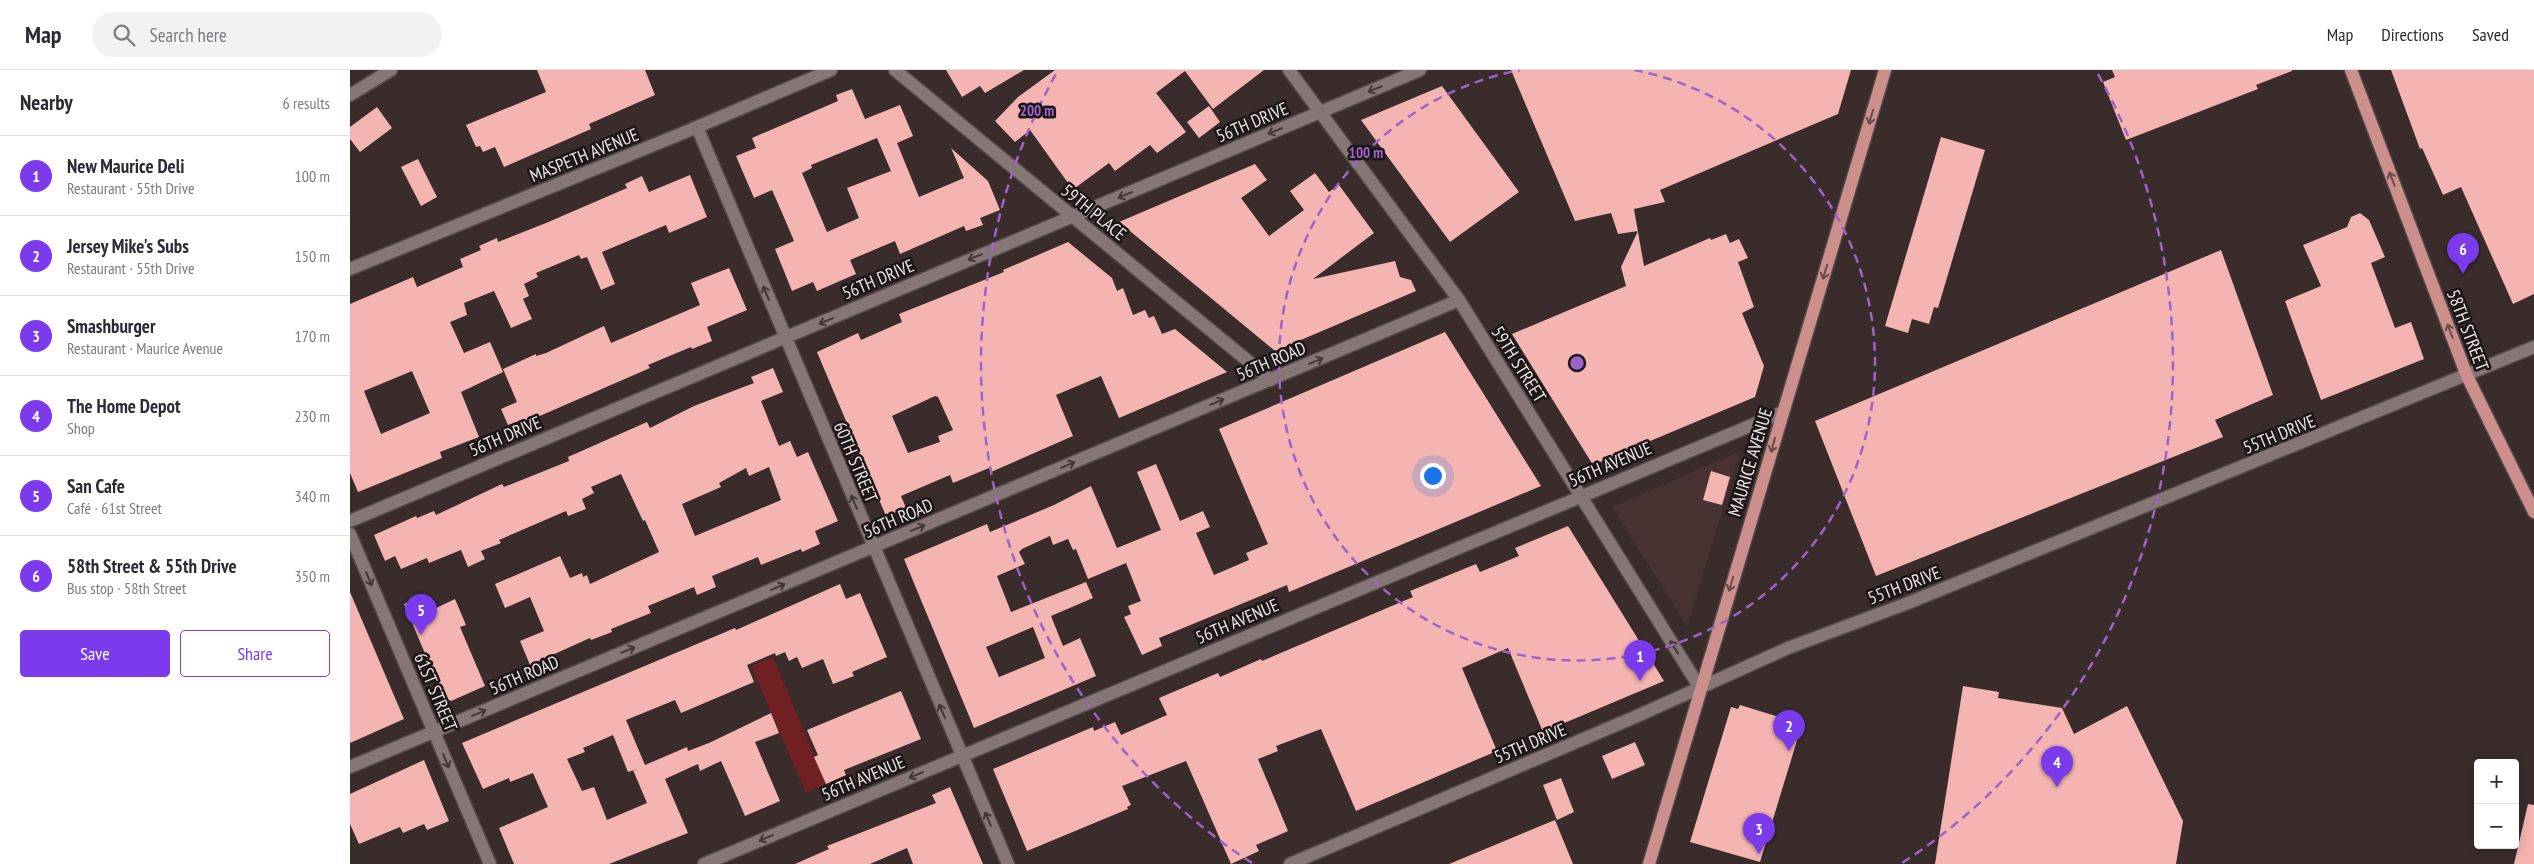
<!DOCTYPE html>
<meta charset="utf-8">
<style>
:root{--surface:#fff;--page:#f2f2f3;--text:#2b2b33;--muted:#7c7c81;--line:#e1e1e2;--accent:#7c3aed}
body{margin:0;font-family:"PT Sans Narrow",sans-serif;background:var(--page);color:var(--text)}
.controls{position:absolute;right:15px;bottom:15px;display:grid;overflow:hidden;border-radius:5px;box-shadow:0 2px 12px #0003}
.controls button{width:45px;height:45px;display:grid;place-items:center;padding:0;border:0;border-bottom:1px solid var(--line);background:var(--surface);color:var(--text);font:25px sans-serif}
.you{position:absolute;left:1082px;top:405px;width:18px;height:18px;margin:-12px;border:4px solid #fff;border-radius:50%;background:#1a73e8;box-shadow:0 0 0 8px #1a73e833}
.badge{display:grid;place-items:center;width:32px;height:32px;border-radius:50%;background:var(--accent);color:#fff;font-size:16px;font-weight:700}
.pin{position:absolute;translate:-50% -41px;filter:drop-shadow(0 1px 2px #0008)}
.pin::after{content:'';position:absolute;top:26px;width:18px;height:15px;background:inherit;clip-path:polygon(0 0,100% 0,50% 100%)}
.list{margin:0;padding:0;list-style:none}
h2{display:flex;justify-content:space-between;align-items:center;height:65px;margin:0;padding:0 20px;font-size:21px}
h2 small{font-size:16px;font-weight:400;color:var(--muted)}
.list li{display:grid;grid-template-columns:32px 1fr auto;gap:15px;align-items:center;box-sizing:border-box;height:80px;padding:0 20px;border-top:1px solid var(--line)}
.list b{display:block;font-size:19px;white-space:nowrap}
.list p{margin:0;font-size:16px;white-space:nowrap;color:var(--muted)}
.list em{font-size:16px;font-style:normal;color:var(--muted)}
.actions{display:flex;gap:10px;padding:15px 20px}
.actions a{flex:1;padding:11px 0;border:1px solid var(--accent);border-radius:5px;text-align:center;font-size:18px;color:var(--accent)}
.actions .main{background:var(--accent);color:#fff}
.icon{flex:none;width:28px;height:28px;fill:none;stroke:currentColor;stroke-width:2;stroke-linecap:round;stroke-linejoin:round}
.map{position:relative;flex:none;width:2184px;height:794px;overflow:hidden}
header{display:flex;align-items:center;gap:30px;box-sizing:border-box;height:70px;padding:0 25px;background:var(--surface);border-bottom:1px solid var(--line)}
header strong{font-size:24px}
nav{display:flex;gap:28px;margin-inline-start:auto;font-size:18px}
.search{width:350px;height:45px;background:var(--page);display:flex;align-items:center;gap:12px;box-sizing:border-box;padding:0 18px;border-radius:28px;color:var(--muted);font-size:19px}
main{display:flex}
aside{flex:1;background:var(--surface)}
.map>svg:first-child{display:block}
.built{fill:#483332}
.green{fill:#712023}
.building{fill:#f4b4b1;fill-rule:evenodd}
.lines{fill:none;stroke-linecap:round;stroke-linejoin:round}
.minor-casing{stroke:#554a49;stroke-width:15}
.major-casing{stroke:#554a49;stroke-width:15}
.minor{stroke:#867675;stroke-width:12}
.major{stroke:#cc8f8c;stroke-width:12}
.oneway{stroke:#413837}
.oneway2{stroke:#6b4c4b}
.ring{fill:none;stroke:#9d63ca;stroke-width:2.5;stroke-dasharray:9 6}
.labels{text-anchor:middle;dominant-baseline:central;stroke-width:5;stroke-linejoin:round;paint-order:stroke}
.street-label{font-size:18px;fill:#ede4e3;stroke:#1c1616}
.centre{fill:#9d63ca;stroke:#1c1616;stroke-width:2.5}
.ring-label{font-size:15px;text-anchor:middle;font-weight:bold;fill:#9d63ca;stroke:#1c1616;stroke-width:5;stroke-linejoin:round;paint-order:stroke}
</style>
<header>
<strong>Map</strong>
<div class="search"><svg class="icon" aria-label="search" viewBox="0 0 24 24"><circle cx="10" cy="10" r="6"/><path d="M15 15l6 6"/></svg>Search here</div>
<nav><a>Map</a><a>Directions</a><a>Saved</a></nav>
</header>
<main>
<aside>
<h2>Nearby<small>6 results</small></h2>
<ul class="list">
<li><span class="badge">1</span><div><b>New Maurice Deli</b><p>Restaurant · 55th Drive</p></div><em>100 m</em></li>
<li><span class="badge">2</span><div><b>Jersey Mike's Subs</b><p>Restaurant · 55th Drive</p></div><em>150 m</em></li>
<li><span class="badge">3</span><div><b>Smashburger</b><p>Restaurant · Maurice Avenue</p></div><em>170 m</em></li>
<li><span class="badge">4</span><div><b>The Home Depot</b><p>Shop</p></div><em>230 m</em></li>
<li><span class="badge">5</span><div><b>San Cafe</b><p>Café · 61st Street</p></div><em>340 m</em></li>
<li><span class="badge">6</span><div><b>58th Street &amp; 55th Drive</b><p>Bus stop · 58th Street</p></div><em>350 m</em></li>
</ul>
<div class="actions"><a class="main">Save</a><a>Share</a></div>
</aside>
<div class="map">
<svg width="2184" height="794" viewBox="0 0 2184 794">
<rect width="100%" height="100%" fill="#392c2b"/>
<!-- built -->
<polygon class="built" points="1386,383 1389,386 1337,556 1262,437"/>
<!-- green -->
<polygon class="green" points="423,587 476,714 456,723 401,596"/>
<!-- building -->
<g class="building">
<polygon points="187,0 295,0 305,25 239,54 241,59 154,97 145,77 133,82 130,76 126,77 116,55 196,22"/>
<polygon points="596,0 674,0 635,23 630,16 612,27"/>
<polygon points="705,0 914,0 863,39 835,1 806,23 836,62 807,83 800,75 765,101 759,93 725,118 718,113 680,60 665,72 645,51 668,27"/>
<polygon points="1161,0 1501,0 1488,44 1310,120 1315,132 1284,139 1294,196 1360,168 1361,170 1376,164 1380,173 1389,169 1398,188 1388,192 1404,237 1392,243 1414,296 1405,327 1243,395 1162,264 1276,216 1271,197 1288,161 1268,164 1261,143 1225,151"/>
<polygon points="1762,0 1942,0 1942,1 1906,15 1908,19 1776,70 1753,12 1765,7"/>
<polygon points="2041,0 2184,0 2184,224 2163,234 2111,117 2093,125 2072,78 2070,79"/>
<polygon points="1092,16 1169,122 1100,172 1011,50"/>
<path d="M502,19L515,49L550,35L563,66L547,73L569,127L614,108L601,78L638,111L650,140L630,148L633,155L616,161L614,156L550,184L545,171L500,190L506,204L467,221L463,212L442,221L425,179L444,171L433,145L422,120L404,128L386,86L406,78L402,68L488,31L486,25ZM527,68L541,101L497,118L509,148L477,162L452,103L462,98L461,95Z"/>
<polygon points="859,36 870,52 849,68 837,52"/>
<polygon points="27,37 42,58 10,82 0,69 0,57"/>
<polygon points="1591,67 1635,80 1588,238 1584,237 1579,254 1562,249 1558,263 1535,256"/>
<polygon points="68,89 87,127 71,136 51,97"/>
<polygon points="905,94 917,110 891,128 919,166 954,140 940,121 965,103 979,122 989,115 1024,163 963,209 1045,191 1050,207 1061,210 1066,221 925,281 769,152"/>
<path d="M340,105L357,147L319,163L316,155L252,182L265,214L251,220L237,187L231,189L229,185L186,203L188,207L174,214L179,226L173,229L182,249L161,258L144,221L114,233L117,245L100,252L114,283L140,272L153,302L111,322L129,367L90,382L92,388L8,422L0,403V234L63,207L67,217L113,197L110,189L131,180L129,176L147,168L148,172L196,153L277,118L275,114L292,106L299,122ZM62,301L80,343L31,364L14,321Z"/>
<polygon points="2010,143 2019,150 2035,187 2021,193 2045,258 2061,252 2074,289 1971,330 1935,231 1971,216 1953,175 1997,157 2001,147"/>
<path d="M718,172L762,208L767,221L773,218L783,245L795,240L799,248L804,246L812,264L825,259L877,302L769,348L751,306L706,325L723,366L641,402L639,398L603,413L600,405L551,426L556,438L536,446L467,282L508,263L511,270L552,252L549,244L654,202L653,200ZM585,326L588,327L603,360L588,366L590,372L558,383L542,346Z"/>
<polygon points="1871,180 1923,325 1865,350 1873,367 1526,506 1465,351"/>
<polygon points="379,198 397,240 357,257 362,271 342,279 341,277 298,295 300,298 176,352 174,349 158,355 151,339 167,332 153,299 186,284 186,286 196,283 254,256 261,273 350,235 341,213"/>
<path d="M1095,262L1191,416L939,522L937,515L809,568L812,576L792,585L774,547L781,544L778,536L791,531L776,493L738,509L726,479L723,480L718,469L703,475L700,466L672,479L669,482L675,494L647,506L661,542L736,512L743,528L701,546L713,576L730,568L746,606L624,658L554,489L637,454L640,462L704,435L741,416L767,478L811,460L787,402L806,394L830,451L853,441L860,457L846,463L864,505L899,490L896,483L918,474L869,359ZM683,557L695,588L649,607L636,577Z"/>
<path d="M423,298L433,322L411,331L429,376L440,371L447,387L458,382L488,451L465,461L470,474L452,482L451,479L411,495L408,487L362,506L366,517L347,525L344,517L298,536L301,543L261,559L262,562L241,570L240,568L180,595L170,571L194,561L180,527L155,538L145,514L210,486L220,508L232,503L233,507L237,505L240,514L309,482L295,450L293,451L271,404L241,417L244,423L232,429L236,439L218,446L216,441L149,470L151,473L131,481L135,489L118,497L111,480L79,493L77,488L51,499L45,486L35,491L24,465L66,446L67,448L84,441L86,445L152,414L154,417L219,391L218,387L297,352L300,358L344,336L404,313L401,307ZM419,397L431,430L345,466L332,434L371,417L369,413L396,398L399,406Z"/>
<polygon points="1361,401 1380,407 1372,435 1353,430"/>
<polygon points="1218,456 1314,611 1193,662 1158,578 1112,598 1147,681 1006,741 971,659 926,676 928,681 908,689 938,761 906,775 909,781 881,794 836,691 772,716 781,735 777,737 778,739 677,781 643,699 743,657 744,661 765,652 771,665 817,645 809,628 868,603 870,607 911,589 912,591 1063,527 1060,521 1126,494 1130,502 1169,486 1165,478"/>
<path d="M490,514L496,529L510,523L537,587L502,602L504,606L483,614L473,589L452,598L447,587L439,591L435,582L426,586L425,583L397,595L404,612L331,643L325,630L276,650L295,695L337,677L338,681L359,673L421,643L429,663L405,672L430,731L395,746L371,691L350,701L348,694L315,709L338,763L259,794H164L149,758L198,737L183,703L160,712L159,708L133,719L112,673L385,558L386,560ZM263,665L278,702L287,699L283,700L297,733L257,750L244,717L232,721L217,689L235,682L233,678Z"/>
<polygon points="0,522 54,649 0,673"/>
<polygon points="75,525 82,540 105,529 116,555 110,557 135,616 101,631 94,628 54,534"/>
<polygon points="1613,616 1649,622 1648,628 1712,638 1724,664 1777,636 1833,751 1826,794 1585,794"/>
<polygon points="551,621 571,669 494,700 496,705 476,714 464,687 468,685 457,660"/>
<polygon points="1390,635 1452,654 1410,792 1340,772 1381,637 1388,639"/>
<polygon points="1285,672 1295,695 1262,709 1252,686"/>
<polygon points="74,690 99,751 77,760 74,754 53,763 50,757 9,774 0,754 0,724"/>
<polygon points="1211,708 1224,742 1207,750 1193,715"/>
<polygon points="600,717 633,794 563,794 557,778 520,794 445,794 479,779 477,776 586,733 582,725"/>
<polygon points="2178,734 2184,735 2184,794 2164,794"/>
<polygon points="1205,750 1223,794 1099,794"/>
</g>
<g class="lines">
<!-- minor casing -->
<g class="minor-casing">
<g id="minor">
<polyline points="545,0 921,310"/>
<polyline points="939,0 1109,230 1350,618"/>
<polyline points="0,25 41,0"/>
<polyline points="347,57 658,794"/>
<polyline points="0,199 333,63 481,0"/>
<polyline points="0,451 1070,0"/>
<polyline points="0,464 140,794"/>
<polyline points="0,697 1109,230"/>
<polyline points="354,794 1433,342"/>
<polyline points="940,794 1285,647 1438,578 1558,533 2184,277"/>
</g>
</g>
<!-- major casing -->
<g class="major-casing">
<g id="major">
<polyline points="2001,0 2117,306 2184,442"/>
<polyline points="1299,794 1535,0"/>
</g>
</g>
<!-- minor -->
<use href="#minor" class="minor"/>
<!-- major -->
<use href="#major" class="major"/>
</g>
<!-- one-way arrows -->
<defs><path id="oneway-shaft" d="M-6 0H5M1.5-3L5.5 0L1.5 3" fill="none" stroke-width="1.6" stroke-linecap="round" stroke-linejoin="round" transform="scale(1.25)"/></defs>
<g class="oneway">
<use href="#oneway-shaft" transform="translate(1025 19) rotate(157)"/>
<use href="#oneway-shaft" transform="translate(925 61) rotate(157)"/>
<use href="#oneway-shaft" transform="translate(775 125) rotate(157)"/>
<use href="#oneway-shaft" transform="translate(625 187) rotate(157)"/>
<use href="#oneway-shaft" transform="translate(416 223) rotate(-113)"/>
<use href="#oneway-shaft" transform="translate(476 251) rotate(157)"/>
<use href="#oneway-shaft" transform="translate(966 291) rotate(-23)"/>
<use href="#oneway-shaft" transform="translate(867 332) rotate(-23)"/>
<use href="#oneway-shaft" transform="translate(718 395) rotate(-23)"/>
<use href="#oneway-shaft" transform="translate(504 432) rotate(-113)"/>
<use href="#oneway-shaft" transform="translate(568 458) rotate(-23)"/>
<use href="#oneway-shaft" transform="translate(19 509) rotate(67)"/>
<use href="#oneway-shaft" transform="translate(428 517) rotate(-23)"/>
<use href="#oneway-shaft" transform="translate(1324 577) rotate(-122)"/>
<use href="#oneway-shaft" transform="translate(278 580) rotate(-23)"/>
<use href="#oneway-shaft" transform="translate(592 641) rotate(-113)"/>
<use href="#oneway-shaft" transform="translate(129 643) rotate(-23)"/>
<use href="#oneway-shaft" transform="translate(96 691) rotate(67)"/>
<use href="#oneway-shaft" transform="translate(566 705) rotate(157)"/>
<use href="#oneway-shaft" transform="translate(638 749) rotate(-113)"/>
<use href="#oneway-shaft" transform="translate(416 768) rotate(157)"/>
</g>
<g class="oneway2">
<use href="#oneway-shaft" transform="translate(1521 47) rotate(107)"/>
<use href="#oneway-shaft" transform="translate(2042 109) rotate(-111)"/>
<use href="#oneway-shaft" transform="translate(1475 202) rotate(107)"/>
<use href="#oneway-shaft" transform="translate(2100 261) rotate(-111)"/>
<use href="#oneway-shaft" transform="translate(1423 375) rotate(106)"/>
<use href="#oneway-shaft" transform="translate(1381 514) rotate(107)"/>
</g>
<!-- distance rings -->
<g class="ring">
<path d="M1284 0A298 298 0 1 1 1170 0"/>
<path d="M902 793A596 596 0 0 1 706 4M1748 4A596 596 0 0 1 1552 793"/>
</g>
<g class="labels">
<!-- street labels -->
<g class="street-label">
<text transform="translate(902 52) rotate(-23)">56TH DRIVE</text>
<text transform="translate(234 85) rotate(-22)">MASPETH AVENUE</text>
<text transform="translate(744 142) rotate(39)">59TH PLACE</text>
<text transform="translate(528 209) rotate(-23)">56TH DRIVE</text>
<text transform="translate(2118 260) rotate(69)">58TH STREET</text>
<text transform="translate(921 291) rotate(-23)">56TH ROAD</text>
<text transform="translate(1169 294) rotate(58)">59TH STREET</text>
<text transform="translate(1929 364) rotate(-22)">55TH DRIVE</text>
<text transform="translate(155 366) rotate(-23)">56TH DRIVE</text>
<text transform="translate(506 392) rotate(67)">60TH STREET</text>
<text transform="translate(1400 392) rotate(-73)">MAURICE AVENUE</text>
<text transform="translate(1260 394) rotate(-23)">56TH AVENUE</text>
<text transform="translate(548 448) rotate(-23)">56TH ROAD</text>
<text transform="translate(1554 515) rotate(-21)">55TH DRIVE</text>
<text transform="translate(887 551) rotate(-23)">56TH AVENUE</text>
<text transform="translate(174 605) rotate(-23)">56TH ROAD</text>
<text transform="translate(86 622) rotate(67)">61ST STREET</text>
<text transform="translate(1180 673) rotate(-23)">55TH DRIVE</text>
<text transform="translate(513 708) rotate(-23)">56TH AVENUE</text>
</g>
</g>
<circle cx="1227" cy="293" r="8" class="centre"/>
<g class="ring-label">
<text x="687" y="46">200 m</text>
<text x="1016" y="88">100 m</text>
</g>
</svg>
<div class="controls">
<button>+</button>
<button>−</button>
</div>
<div class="you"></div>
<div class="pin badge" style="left:1290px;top:611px">1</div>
<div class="pin badge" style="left:1439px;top:681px">2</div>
<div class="pin badge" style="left:1409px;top:784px">3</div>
<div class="pin badge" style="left:1707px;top:717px">4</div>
<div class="pin badge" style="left:71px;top:565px">5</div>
<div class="pin badge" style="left:2113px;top:204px">6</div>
</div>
</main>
